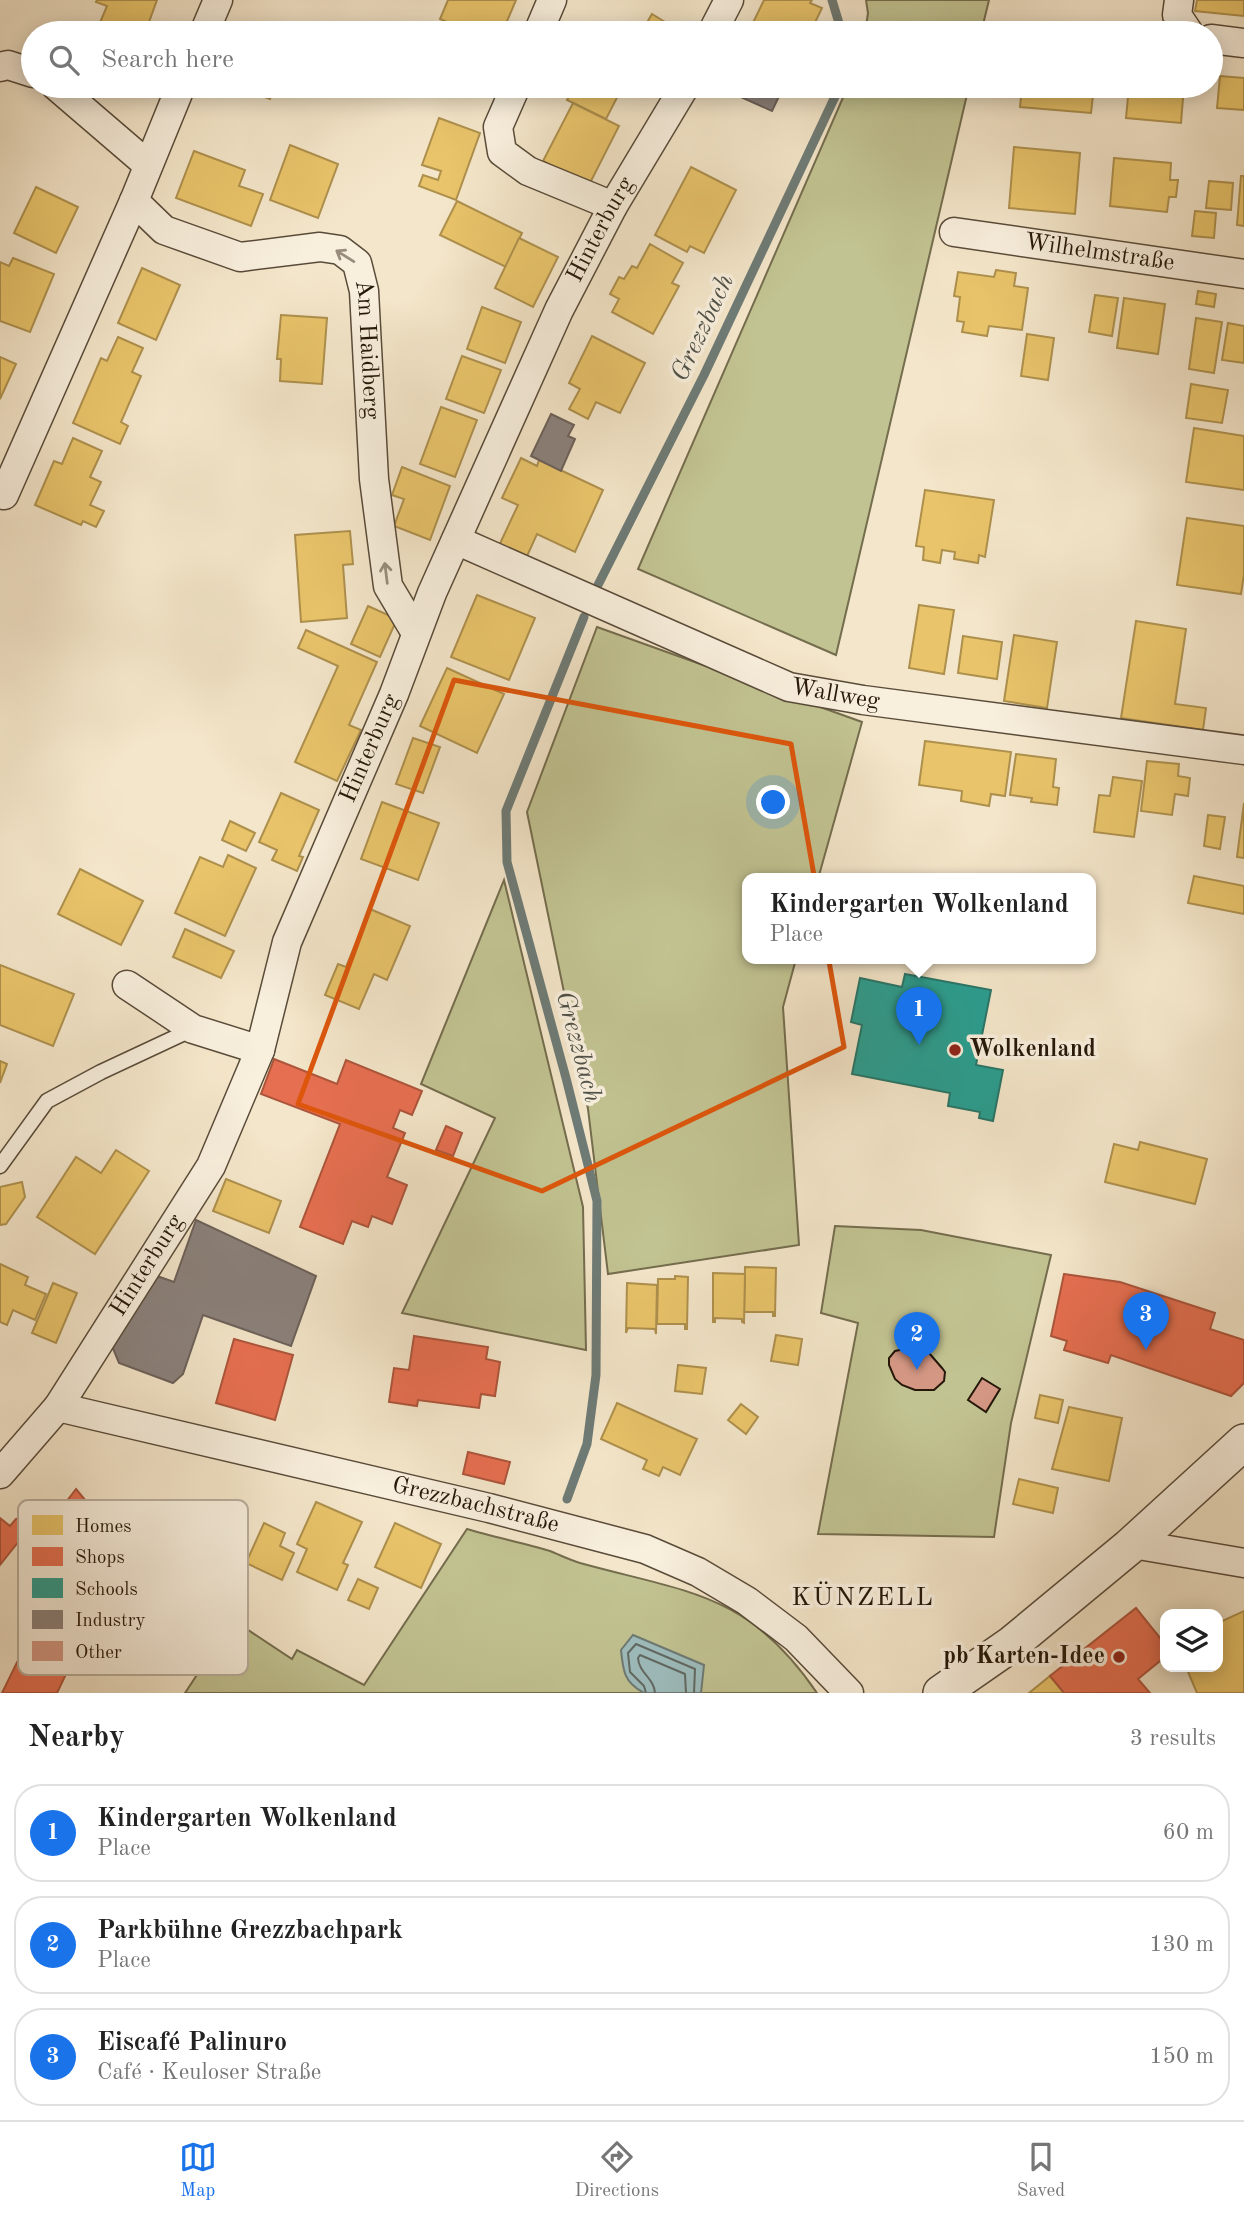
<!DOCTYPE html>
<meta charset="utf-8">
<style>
:root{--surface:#fff;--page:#f2f2f2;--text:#222;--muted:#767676;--line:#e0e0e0;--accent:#1a73e8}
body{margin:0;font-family:"Old Standard TT",serif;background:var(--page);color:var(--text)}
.controls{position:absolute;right:21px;bottom:21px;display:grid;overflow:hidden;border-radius:14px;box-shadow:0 4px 18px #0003}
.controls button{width:63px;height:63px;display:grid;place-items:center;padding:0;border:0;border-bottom:2px solid var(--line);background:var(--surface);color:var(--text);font:35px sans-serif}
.you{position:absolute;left:774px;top:803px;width:24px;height:24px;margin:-18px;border:5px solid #fff;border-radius:50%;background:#1a73e8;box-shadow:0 0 0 10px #1a73e833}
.badge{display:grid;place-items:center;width:46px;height:46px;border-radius:50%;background:var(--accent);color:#fff;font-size:23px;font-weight:700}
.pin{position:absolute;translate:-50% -58px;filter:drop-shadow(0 2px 4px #0008)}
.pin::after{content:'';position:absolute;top:37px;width:24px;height:21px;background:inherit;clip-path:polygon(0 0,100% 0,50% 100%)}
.popup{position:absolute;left:742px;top:873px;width:354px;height:91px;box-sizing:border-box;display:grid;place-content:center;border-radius:14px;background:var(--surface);filter:drop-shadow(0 2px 5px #0005);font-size:23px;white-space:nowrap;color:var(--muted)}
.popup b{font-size:26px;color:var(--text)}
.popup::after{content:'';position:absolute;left:50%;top:100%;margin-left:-14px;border:14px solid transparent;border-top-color:var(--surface)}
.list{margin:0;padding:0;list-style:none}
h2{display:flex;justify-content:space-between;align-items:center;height:91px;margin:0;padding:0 28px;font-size:30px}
h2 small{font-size:23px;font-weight:400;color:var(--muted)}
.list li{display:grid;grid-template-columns:46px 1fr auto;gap:21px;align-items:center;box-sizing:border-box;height:98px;margin:0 14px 14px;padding:0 14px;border:2px solid var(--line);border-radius:28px}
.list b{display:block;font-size:26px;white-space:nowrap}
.list p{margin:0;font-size:23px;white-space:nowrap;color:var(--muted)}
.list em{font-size:23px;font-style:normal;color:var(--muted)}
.icon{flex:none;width:38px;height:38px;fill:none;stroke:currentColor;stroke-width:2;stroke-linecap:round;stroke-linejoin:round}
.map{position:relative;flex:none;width:1244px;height:1693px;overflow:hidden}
.search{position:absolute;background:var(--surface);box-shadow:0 4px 18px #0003;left:21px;right:21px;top:21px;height:77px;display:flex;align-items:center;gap:18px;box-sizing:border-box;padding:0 24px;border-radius:38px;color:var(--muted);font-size:26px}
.sheet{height:427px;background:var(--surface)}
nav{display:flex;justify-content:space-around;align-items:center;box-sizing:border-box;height:98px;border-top:2px solid var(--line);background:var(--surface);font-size:19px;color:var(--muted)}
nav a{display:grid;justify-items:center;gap:4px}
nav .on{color:var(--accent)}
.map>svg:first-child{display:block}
.green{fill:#c2c392;stroke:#746d4e;stroke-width:2}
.water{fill:#9ebebf;stroke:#6e7b76;stroke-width:2}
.homes{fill:#e9c46a;stroke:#ae904d;stroke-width:2}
.shops{fill:#e76f51;stroke:#ad553b;stroke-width:2}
.schools{fill:#2a9d8f;stroke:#287567;stroke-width:2}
.industry{fill:#8a817c;stroke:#6c615a;stroke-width:2}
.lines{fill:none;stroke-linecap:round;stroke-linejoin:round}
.shore{stroke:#626a64;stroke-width:2}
.stream{stroke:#6e7b76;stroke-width:9}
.building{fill:#d49783;stroke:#251709;stroke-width:2}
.service-casing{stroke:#594b39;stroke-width:17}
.minor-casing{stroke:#594b39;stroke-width:31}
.tertiary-casing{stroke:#594b39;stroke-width:38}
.service{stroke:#f8efdd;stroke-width:14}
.minor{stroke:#f8efdd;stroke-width:28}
.tertiary{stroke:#f8efdd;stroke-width:35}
.oneway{stroke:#998e7e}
.marked{fill:none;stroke:#de560c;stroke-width:5;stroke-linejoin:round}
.poi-dot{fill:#8f2418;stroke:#f8efdd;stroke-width:2.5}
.labels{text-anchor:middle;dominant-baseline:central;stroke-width:7;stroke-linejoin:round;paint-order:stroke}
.street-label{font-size:24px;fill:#251709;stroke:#f8efdd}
.poi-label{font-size:24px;font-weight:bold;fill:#251709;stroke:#f8efdd;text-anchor:start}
.water-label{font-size:26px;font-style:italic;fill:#4f5149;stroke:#f8efdd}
.neighbourhood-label{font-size:26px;letter-spacing:2px;fill:#251709;stroke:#f8efdd}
.key{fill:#f8efdd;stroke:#b9ae9d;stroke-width:2}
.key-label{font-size:19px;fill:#251709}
</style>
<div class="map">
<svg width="1244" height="1693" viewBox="0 0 1244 1693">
<rect width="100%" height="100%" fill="#f4e6ca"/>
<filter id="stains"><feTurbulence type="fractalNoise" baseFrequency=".00286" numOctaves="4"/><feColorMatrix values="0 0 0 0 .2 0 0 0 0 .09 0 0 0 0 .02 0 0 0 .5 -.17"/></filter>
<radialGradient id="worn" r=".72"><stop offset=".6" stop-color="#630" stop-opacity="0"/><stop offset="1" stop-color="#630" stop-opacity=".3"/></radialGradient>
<!-- green -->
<g class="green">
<polygon points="866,0 989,0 981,33 865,33 868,13"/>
<polygon points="848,86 969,86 836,655 638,569"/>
<polygon points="597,627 862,722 818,879 748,879 748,959 796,959 783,1007 799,1245 608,1274 588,1109 527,812"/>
<polygon points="504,880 583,1207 586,1350 402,1313 495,1118 421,1084"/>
<polygon points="835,1226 921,1230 1051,1255 1011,1423 994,1537 818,1534 858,1323 821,1313"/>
<path d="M467,1529C494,1537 523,1543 550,1551C560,1555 570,1560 580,1563C689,1593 748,1592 817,1693H185L233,1620L292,1659L297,1650L364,1685Z"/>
</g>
<!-- water -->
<path class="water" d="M633,1635L704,1665L701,1693H644C624,1682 623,1671 621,1650Z"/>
<!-- homes -->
<g class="homes">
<polygon points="97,0 157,0 145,33 96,32 107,6 96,2"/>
<polygon points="448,0 516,0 502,33 472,33 440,19"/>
<polygon points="764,0 812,0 810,3 822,8 810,33 748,33"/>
<polygon points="1197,0 1244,0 1244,16 1195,11"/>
<polygon points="652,14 678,30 676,33 641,33"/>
<polygon points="1220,76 1244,78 1244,110 1217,108"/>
<polygon points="235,86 275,86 270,99"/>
<polygon points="291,86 309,86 307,92"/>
<polygon points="574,86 623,86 606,119 567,100"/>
<polygon points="1022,86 1094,86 1091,113 1020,107"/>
<polygon points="1129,86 1184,86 1181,123 1126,118"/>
<polygon points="573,103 619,126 589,185 543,161"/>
<polygon points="439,118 480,133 456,200 419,186 423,175 438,180 441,171 422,165"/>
<polygon points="290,145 338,164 318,218 270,200"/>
<polygon points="1014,147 1080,153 1075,214 1009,208"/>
<polygon points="194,151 245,170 239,186 263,194 251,226 176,198"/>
<polygon points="1114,158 1171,163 1170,180 1178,180 1176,197 1169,197 1167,212 1110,206"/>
<polygon points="691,167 736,190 704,253 690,246 687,252 655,235"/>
<polygon points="1241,176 1244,176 1244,226 1237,225"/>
<polygon points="1209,181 1233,183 1231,210 1206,208"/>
<polygon points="36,187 78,207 56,253 14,233"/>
<polygon points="457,201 522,233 506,267 440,235"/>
<polygon points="1195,211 1216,213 1214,238 1192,236"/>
<polygon points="519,238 558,257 533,307 495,288"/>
<polygon points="650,244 683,263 672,283 679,286 653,334 612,312 619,299 610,294 619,277 624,279 632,266 637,268"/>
<polygon points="13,258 54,274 30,332 0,321 0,262 9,266"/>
<polygon points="142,268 180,285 156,340 118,323"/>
<polygon points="996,270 1016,273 1014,286 1028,288 1022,330 989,326 987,336 962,332 964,322 957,321 960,297 954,296 958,272 994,277"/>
<polygon points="1198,291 1216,294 1214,307 1196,304"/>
<polygon points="1095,295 1118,298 1112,336 1089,332"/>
<polygon points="1124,298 1165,304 1158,354 1117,348"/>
<polygon points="482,307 521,322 505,363 467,349"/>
<polygon points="281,315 327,318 322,384 280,381 281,359 277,359"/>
<polygon points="1196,318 1222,322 1214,373 1189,369"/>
<polygon points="1228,323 1244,326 1244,363 1222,360"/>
<polygon points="1027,334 1054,338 1048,380 1021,376"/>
<polygon points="592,336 645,363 620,413 596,402 588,419 569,409 580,389 569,383"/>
<polygon points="118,337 143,348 132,372 141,376 121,422 128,426 120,444 73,423 101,358 107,361"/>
<polygon points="462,356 501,370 484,413 446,399"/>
<polygon points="0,357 16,364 0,399"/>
<polygon points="1191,384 1228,390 1222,423 1186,418"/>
<polygon points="441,407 477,420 455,477 420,464"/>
<polygon points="1194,428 1244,436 1244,490 1186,482"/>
<polygon points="73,438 102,451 90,477 101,482 90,505 104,511 96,527 83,521 81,525 35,505 54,461 62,464"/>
<polygon points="521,458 537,466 539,460 603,490 575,552 537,534 523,565 496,552 518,505 502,498"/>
<polygon points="402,467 450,486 430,540 394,526 404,499 392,495"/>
<polygon points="925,490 994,500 985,557 979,555 978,563 954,559 955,552 942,550 940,563 923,560 924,547 916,546"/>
<polygon points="1187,518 1244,526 1244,574 1241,594 1177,585"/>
<polygon points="350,531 353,564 343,565 347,618 301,622 295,535"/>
<polygon points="477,595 535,618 509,680 451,657"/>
<polygon points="919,605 954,610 944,674 909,668"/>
<polygon points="368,606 397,619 380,657 351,644"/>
<polygon points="1136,621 1186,629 1175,704 1206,708 1203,730 1121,718"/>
<polygon points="306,630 377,662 349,725 361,730 337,781 295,762 338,666 298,648"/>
<polygon points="1014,635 1057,642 1047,708 1004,701"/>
<polygon points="963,636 1002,642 997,679 958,673"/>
<polygon points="447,668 504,694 477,753 420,726"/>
<polygon points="413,738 440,747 423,793 396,784"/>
<polygon points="925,741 1011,752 1005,796 991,794 989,806 961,801 962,791 919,785"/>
<polygon points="1016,754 1056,759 1053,787 1059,788 1057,805 1031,802 1032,798 1010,795"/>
<polygon points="1147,761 1179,764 1178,776 1190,778 1188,796 1175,794 1172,815 1141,811"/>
<polygon points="1113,777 1142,781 1134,837 1094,832 1099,795 1110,796"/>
<polygon points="281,793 319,810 299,856 303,857 297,871 272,860 277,850 259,842"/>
<polygon points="382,802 439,823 418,880 361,859"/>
<polygon points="1244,803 1244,858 1237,857"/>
<polygon points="1208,815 1225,817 1220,849 1204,846"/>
<polygon points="230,821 255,833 246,851 222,840"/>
<polygon points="228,855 256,868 225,936 175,913 200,857 223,867"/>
<polygon points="80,869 143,901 121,945 58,914"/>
<polygon points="1194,876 1244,886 1244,914 1188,903"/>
<polygon points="370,909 410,926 387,980 374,974 359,1009 325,995 338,964 346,967"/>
<polygon points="185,929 234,951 221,978 173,957"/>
<polygon points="0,965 74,994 53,1046 0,1025"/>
<polygon points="0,1061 7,1064 0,1083"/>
<polygon points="1140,1142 1207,1159 1195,1204 1105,1182 1114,1144 1138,1150"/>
<polygon points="116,1150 149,1171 95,1254 37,1217 76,1157 101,1173"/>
<polygon points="226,1179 281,1201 269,1233 213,1211"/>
<polygon points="22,1182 25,1197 6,1224 0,1225 0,1187"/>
<polygon points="0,1264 28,1277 25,1285 46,1294 35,1320 13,1310 7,1325 0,1322"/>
<polygon points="745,1267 776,1268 775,1316 773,1316 773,1312 744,1312"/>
<polygon points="713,1273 745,1274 744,1323 742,1322 742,1319 715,1318 715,1322 713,1322"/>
<polygon points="675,1276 688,1277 687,1329 685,1329 685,1324 657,1324 658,1279 675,1279"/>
<polygon points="53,1283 77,1293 56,1343 32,1333"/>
<polygon points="627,1283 657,1285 656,1334 655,1329 628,1328 626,1333"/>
<polygon points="776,1335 802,1339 798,1365 771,1361"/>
<polygon points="678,1365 706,1368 702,1394 675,1391"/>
<polygon points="1040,1395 1063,1400 1058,1423 1035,1418"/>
<polygon points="617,1403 697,1439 680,1475 663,1467 659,1476 643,1469 647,1460 601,1439"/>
<polygon points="741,1404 758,1417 746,1434 728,1420"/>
<polygon points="1069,1407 1122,1418 1109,1481 1052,1469"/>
<polygon points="1019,1479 1058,1488 1053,1513 1013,1504"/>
<polygon points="316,1502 362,1522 343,1563 348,1565 337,1590 297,1572 307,1549 297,1544"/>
<polygon points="264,1523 285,1533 280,1546 294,1553 282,1580 246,1563"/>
<polygon points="395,1523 441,1544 421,1588 375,1567"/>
<polygon points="358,1579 378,1588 369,1609 348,1600"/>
<polygon points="1244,1611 1244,1693 1197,1693 1186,1667 1218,1667 1218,1623"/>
<polygon points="1050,1676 1064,1693 1029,1693"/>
</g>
<!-- shops -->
<g class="shops">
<polygon points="274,1059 337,1084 346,1060 422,1091 412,1115 400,1110 393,1128 405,1133 387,1177 407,1185 392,1224 372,1216 368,1227 352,1221 343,1244 300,1227 340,1124 261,1094"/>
<polygon points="446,1126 462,1133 453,1156 436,1150"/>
<polygon points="1064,1274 1120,1282 1215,1313 1210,1329 1244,1340 1244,1383 1231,1396 1111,1355 1108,1363 1064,1350 1067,1341 1051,1336"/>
<polygon points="414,1336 488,1347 486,1359 500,1362 495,1396 481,1394 479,1408 418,1400 417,1406 389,1402 394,1368 409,1370"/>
<polygon points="234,1339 293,1355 275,1420 216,1403"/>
<polygon points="468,1452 510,1462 504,1484 463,1474"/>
<polygon points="76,1489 95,1512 56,1563 33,1545"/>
<polygon points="0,1518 10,1526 16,1519 21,1518 31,1526 0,1565"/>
<polygon points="1136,1608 1165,1644 1165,1657 1138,1679 1150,1693 1064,1693 1050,1676"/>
<polygon points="24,1648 68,1670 57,1693 2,1693"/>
</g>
<!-- schools -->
<polygon class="schools" points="905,974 991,990 976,1065 1003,1070 993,1121 979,1118 980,1112 948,1106 950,1093 852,1074 862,1025 851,1022 860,978 902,987"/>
<!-- industry -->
<g class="industry">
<polygon points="738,86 784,86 772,111 734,94"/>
<polygon points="551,414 574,425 568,436 575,439 561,471 531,456"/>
<polygon points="196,1220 316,1276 291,1346 203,1315 183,1374 173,1383 119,1363 112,1346 157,1276 174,1282"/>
</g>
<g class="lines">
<!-- shore -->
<g class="shore">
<polyline points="646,1693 644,1686 630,1672 628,1653 636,1644 695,1669 694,1693"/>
<path d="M655,1693C654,1678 639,1673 638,1658L640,1655L685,1674L686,1693"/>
</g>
<!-- stream -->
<g class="stream">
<polyline points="832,0 842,33"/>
<polyline points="598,585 704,375 840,86"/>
<polyline points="567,1499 587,1444 596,1375 597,1201 566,1078 507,862 506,811 584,617"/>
</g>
</g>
<!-- building -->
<g class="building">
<polygon points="909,1348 929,1353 942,1368 945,1372 944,1381 934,1390 915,1390 902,1385 895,1379 889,1365 889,1358 895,1351"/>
<polygon points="982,1378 1000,1389 986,1412 968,1400"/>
</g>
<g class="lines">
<!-- service casing -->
<g class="service-casing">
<polyline id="service" points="0,1166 47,1101 101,1072 193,1029"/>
</g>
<!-- minor casing -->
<g class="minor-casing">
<g id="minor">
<polyline points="1179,0 1177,15 1189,33"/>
<polyline points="204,33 218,0"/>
<polyline points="538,33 552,0"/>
<polyline points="712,33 729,0"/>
<polyline points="1211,39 1244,43"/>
<polyline points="0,67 8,65 33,73"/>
<polyline points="56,86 148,165"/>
<polyline points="516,86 498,127 502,152 528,171 613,206"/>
<path id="s1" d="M134,201L164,230L240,257L320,247L340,250L357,263L364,291L374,479L388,586L416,633"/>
<path id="s2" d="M954,232L1244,274"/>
<polyline points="4,495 134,201 181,86"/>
<path id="s3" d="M456,540L789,687L863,700L1244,750"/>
<polyline points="127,985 193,1029 260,1050"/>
<path id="s4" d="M58,1407L489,1508L645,1549L698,1572L747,1601L796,1638L849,1693"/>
<path id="s5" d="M0,1474L58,1407L211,1166L260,1050L287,942L394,694L432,593L559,310L613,206L685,86"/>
<polyline points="1133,1544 1244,1563"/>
</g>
</g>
<!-- tertiary casing -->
<g class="tertiary-casing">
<polyline id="tertiary" points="941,1693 1013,1643 1129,1547 1244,1442"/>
</g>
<!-- service -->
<use href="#service" class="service"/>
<!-- minor -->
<use href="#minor" class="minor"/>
<!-- tertiary -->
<use href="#tertiary" class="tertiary"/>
</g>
<!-- one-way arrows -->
<defs><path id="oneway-shaft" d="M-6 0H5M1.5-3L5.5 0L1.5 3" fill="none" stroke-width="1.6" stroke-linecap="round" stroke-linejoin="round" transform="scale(1.75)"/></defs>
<g class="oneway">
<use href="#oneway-shaft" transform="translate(345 256) rotate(-148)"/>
<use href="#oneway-shaft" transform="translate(386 573) rotate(-97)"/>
</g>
<!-- marked area -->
<path class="marked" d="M454,680L791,744L844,1047L542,1191L298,1104Z"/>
<!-- markers -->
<g class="poi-dot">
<circle cx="955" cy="1050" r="7"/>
<circle cx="1119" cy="1657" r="7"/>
</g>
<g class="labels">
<!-- street labels -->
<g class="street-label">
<text stroke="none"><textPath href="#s5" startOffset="1390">Hinterburg</textPath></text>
<text stroke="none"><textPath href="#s2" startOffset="147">Wilhelmstraße</textPath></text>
<text stroke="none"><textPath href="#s1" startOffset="332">Am Haidberg</textPath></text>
<text stroke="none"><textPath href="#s3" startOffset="411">Wallweg</textPath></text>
<text stroke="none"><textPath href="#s5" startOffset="822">Hinterburg</textPath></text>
<text stroke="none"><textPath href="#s5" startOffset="256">Hinterburg</textPath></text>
<text stroke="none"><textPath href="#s4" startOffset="429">Grezzbachstraße</textPath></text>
</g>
<!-- poi labels -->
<g class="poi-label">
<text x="969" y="1050">Wolkenland</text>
<text x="1105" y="1657" text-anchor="end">pb Karten-Idee</text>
</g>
<!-- water labels -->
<g class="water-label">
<text transform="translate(703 328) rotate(-65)">Grezzbach</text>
<text transform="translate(578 1047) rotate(75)">Grezzbach</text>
</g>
<!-- neighbourhood labels -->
<g class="neighbourhood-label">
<text x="863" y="1598">KÜNZELL</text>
</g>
</g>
<!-- legend -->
<rect x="18" y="1500" width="230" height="175" rx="10" class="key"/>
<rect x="32" y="1515" width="31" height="20" fill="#e9c46a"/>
<rect x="32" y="1547" width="31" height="19" fill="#e76f51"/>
<rect x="32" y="1578" width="31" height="20" fill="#2a9d8f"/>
<rect x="32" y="1610" width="31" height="19" fill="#8a817c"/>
<rect x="32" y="1641" width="31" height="20" fill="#d49783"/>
<g class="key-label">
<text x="75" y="1532">Homes</text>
<text x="75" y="1563">Shops</text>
<text x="75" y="1595">Schools</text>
<text x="75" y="1626">Industry</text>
<text x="75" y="1658">Other</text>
</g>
<rect width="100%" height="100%" filter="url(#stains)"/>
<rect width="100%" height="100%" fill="url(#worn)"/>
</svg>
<div class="controls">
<button><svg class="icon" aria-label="layers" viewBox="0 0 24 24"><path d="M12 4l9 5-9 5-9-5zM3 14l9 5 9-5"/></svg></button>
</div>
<div class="you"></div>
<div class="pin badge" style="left:919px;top:1045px">1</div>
<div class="popup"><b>Kindergarten Wolkenland</b>Place</div>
<div class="pin badge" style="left:917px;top:1370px">2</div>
<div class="pin badge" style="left:1146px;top:1350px">3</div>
<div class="search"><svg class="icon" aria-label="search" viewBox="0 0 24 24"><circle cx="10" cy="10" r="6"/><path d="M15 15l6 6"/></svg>Search here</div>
</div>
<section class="sheet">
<h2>Nearby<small>3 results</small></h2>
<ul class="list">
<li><span class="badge">1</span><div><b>Kindergarten Wolkenland</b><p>Place</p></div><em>60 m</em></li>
<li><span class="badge">2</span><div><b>Parkbühne Grezzbachpark</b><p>Place</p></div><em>130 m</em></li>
<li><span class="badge">3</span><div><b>Eiscafé Palinuro</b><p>Café · Keuloser Straße</p></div><em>150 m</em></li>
</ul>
</section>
<nav>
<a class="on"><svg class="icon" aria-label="map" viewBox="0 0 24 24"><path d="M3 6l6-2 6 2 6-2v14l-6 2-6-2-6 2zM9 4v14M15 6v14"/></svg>Map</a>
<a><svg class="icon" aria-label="directions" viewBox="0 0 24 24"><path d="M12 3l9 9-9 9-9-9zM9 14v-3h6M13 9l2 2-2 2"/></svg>Directions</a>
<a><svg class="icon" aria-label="saved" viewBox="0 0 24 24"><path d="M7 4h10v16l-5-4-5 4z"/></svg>Saved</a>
</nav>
